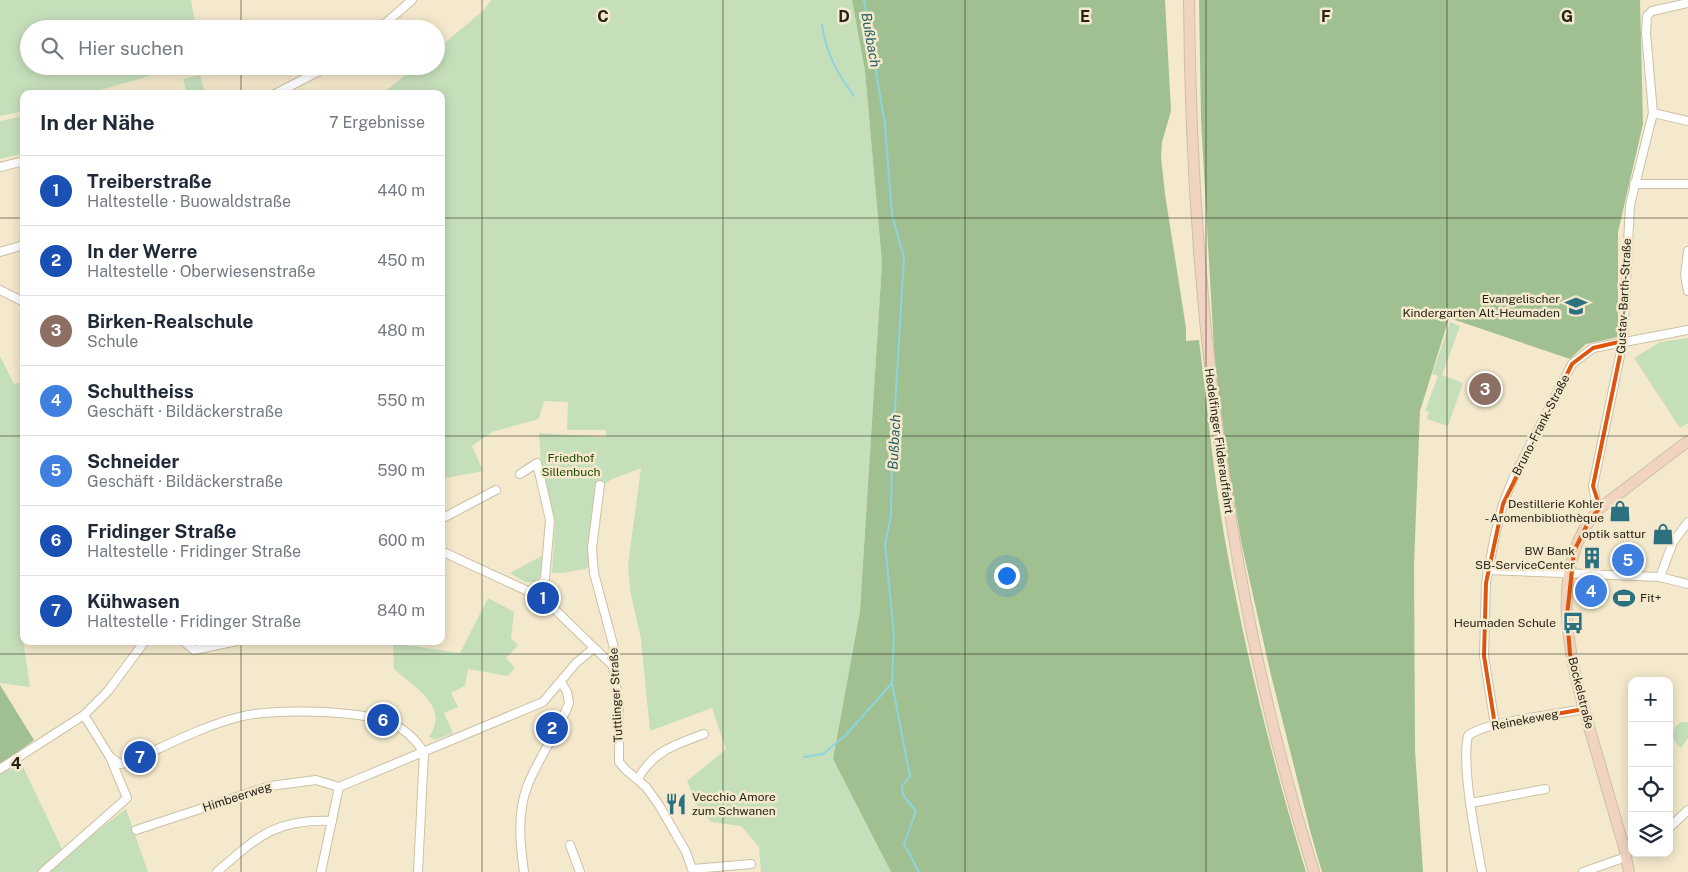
<!DOCTYPE html>
<html lang="de">
<meta charset="utf-8">
<style>
:root{--surface:#fff;--page:#f6f6f7;--text:#1f2937;--muted:#747a83;--line:#e0e1e3;--accent:#2c7180}
body{margin:0;font-family:"Public Sans",sans-serif;background:var(--page);color:var(--text)}
.controls{position:absolute;right:15px;bottom:15px;display:grid;overflow:hidden;border-radius:10px;box-shadow:0 2px 12px #0003}
.controls button{width:45px;height:45px;display:grid;place-items:center;padding:0;border:0;border-bottom:1px solid var(--line);background:var(--surface);color:var(--text);font:25px sans-serif}
.you{position:absolute;left:1006px;top:575px;width:18px;height:18px;margin:-12px;border:4px solid #fff;border-radius:50%;background:#1a73e8;box-shadow:0 0 0 8px #1a73e833}
.badge{display:grid;place-items:center;width:32px;height:32px;border-radius:50%;background:var(--accent);color:#fff;font-size:16px;font-weight:700}
.pin{position:absolute;translate:-50% -50%;border:2px solid #fff;box-shadow:0 1px 5px #0006}
.list{margin:0;padding:0;list-style:none}
h2{display:flex;justify-content:space-between;align-items:center;height:65px;margin:0;padding:0 20px;font-size:21px}
h2 small{font-size:16px;font-weight:400;color:var(--muted)}
.list li{display:grid;grid-template-columns:32px 1fr auto;gap:15px;align-items:center;box-sizing:border-box;height:70px;padding:0 20px;border-top:1px solid var(--line)}
.list b{display:block;font-size:19px;white-space:nowrap}
.list p{margin:0;font-size:16px;white-space:nowrap;color:var(--muted)}
.list em{font-size:16px;font-style:normal;color:var(--muted)}
.icon{flex:none;width:28px;height:28px;fill:none;stroke:currentColor;stroke-width:2;stroke-linecap:round;stroke-linejoin:round}
.map{position:relative;flex:none;width:1688px;height:872px;overflow:hidden}
.search{position:absolute;background:var(--surface);box-shadow:0 2px 12px #0003;left:20px;top:20px;width:425px;height:55px;display:flex;align-items:center;gap:12px;box-sizing:border-box;padding:0 18px;border-radius:28px;color:var(--muted);font-size:19px}
.panel{position:absolute;background:var(--surface);box-shadow:0 2px 12px #0003;left:20px;top:90px;width:425px;height:555px;border-radius:10px}
.map>svg:first-child{display:block}
.green{fill:#c6dfbb}
.forest{fill:#a0c092}
.lines{fill:none;stroke-linecap:round;stroke-linejoin:round}
.stream{stroke:#8dd4de;stroke-width:2}
.street-casing{stroke:#ccc1a4;stroke-width:10}
.secondary-casing{stroke:#ccc1a4;stroke-width:12}
.street{stroke:#fff;stroke-width:8}
.secondary{stroke:#f0d4c1;stroke-width:10}
.marked{fill:none;stroke:#de560d;stroke-width:4;stroke-linejoin:round}
.grid{fill:none;stroke:#262217;stroke-width:1;stroke-opacity:0.55}
.labels{text-anchor:middle;dominant-baseline:central;stroke-width:5;stroke-linejoin:round;paint-order:stroke}
.street-label{font-size:12px;fill:#262217;stroke:#f4e9cc}
.poi-label{font-size:12px;fill:#262217;stroke:#f4e9cc;text-anchor:end}
.park-label{font-size:12px;fill:#224a07;stroke:#f4e9cc}
.water-label{font-size:14px;font-style:italic;fill:#266168;stroke:#f4e9cc}
.grid-label{font-size:16px;text-anchor:middle;font-weight:bold;fill:#262217;stroke:#f4e9cc;stroke-width:5;stroke-linejoin:round;paint-order:stroke}
</style>
<div class="map">
<svg width="1688" height="872" viewBox="0 0 1688 872">
<rect width="100%" height="100%" fill="#f4e9cc"/>
<!-- green -->
<g class="green">
<polygon points="0,0 191,0 196,29 29,29 29,66 173,66 143,78 86,94 24,94 24,111 0,116"/>
<polygon points="491,0 852,0 865,71 882,263 860,611 833,759 891,872 761,872 759,847 741,826 711,822 699,809 687,781 726,749 712,708 650,731 641,639 630,590 628,565 641,468 610,480 597,491 588,546 589,568 563,573 552,573 555,521 541,463 539,433 606,437 606,430 567,430 568,402 544,401 539,419 492,432 472,446 483,471 441,479 441,94 382,94 416,66 436,66 436,50 484,10"/>
<polygon points="200,75 205,94 187,94 183,79"/>
<polygon points="24,116 24,153 0,159 0,121"/>
<polygon points="1450,322 1460,326 1442,375 1463,383 1448,426 1427,419 1429,412 1425,411 1438,376 1432,374"/>
<polygon points="1688,338 1688,423 1680,428 1634,358 1660,342"/>
<polygon points="0,356 14,384 24,382 23,639 30,687 0,683"/>
<polygon points="543,555 540,576 534,582 525,582 510,573"/>
<path d="M488,598L514,612L511,638L518,645L506,658L515,668L508,676L468,669L465,686L451,693L458,707L444,713L453,733L435,740L429,737C450,706 415,688 394,669L393,643L460,653Z"/>
<path d="M1681,722H1688V738L1681,748C1670,740 1671,728 1681,722Z"/>
<polygon points="17,754 65,855 126,809 148,872 0,872 0,765"/>
</g>
<!-- forest -->
<g class="forest">
<path d="M852,0H1165L1171,111L1162,142L1161,157L1165,194L1186,328V341L1199,340C1208,411 1214,482 1227,551C1247,660 1274,767 1306,872H891L833,759L860,611L882,263L865,71Z"/>
<polygon points="1199,0 1640,0 1643,124 1618,232 1618,337 1586,344 1570,359 1449,318 1420,411 1414,564 1415,750 1423,872 1322,872 1311,834 1270,671 1242,546 1227,458 1215,365 1211,297 1201,120"/>
<polygon points="0,685 34,740 0,765"/>
</g>
<g class="lines">
<!-- stream -->
<g class="stream">
<polyline points="864,0 885,125 892,215 904,257 892,458 891,516 885,544 894,635 892,683 910,776 902,786 903,795 916,811 904,844 919,872"/>
<path d="M822,25C826,53 837,73 854,96"/>
<polyline points="804,757 823,754 846,735 892,683"/>
</g>
<!-- street casing -->
<g class="street-casing">
<g id="street">
<polyline points="379,29 412,0"/>
<polyline points="275,94 329,66"/>
<polyline points="1653,113 1688,121"/>
<polyline points="0,167 24,161"/>
<polyline points="1634,184 1688,184"/>
<polyline points="1688,251 1685,275 1688,291"/>
<polyline points="0,252 24,245"/>
<polyline points="0,290 24,302"/>
<polyline points="520,474 537,463 550,520 545,579 534,592"/>
<polyline points="600,485 592,548 594,573 614,648 613,666 619,708 619,762 625,769 646,787 659,805 686,852 693,872"/>
<polyline points="1600,508 1596,501 1593,486 1623,341 1630,205 1653,113 1646,33 1647,16 1652,11 1688,3"/>
<polyline points="441,519 496,490"/>
<polyline points="441,551 543,598 613,666"/>
<polyline points="1487,570 1660,577 1688,584"/>
<polyline points="1660,577 1673,542 1688,522"/>
<polyline points="183,641 194,650 237,641"/>
<polyline points="1495,725 1484,656 1486,583 1495,535 1503,504 1515,474 1572,364 1593,348 1688,330"/>
<path d="M110,757L120,764L127,763C164,747 200,727 239,717C274,708 358,710 391,723C406,730 416,739 424,753"/>
<polyline points="0,769 84,715 108,691 145,641"/>
<path d="M638,779C653,751 676,744 704,734"/>
<polyline points="339,787 543,702 576,663 594,648"/>
<polyline points="1471,803 1545,789"/>
<polyline points="1669,828 1688,810"/>
<polyline points="136,830 270,786 316,780 339,787"/>
<polyline points="570,845 580,872"/>
<polyline points="693,869 751,864"/>
<polyline points="43,872 127,798 110,757 84,715"/>
<path d="M217,872C257,837 276,818 332,821"/>
<polyline points="321,872 339,787"/>
<polyline points="418,872 424,753"/>
<path d="M524,872C520,844 517,814 527,787C538,758 558,732 569,703L567,692L561,682"/>
<path d="M1482,872C1476,841 1461,765 1468,736C1482,722 1561,714 1584,709"/>
<polyline points="1583,872 1626,857"/>
</g>
</g>
<!-- secondary casing -->
<g class="secondary-casing">
<g id="secondary">
<path d="M1189,0C1191,295 1225,590 1314,872"/>
<path d="M1629,872L1624,847C1614,813 1604,779 1594,744C1573,673 1542,569 1600,508L1688,441"/>
</g>
</g>
<!-- street -->
<use href="#street" class="street"/>
<!-- secondary -->
<use href="#secondary" class="secondary"/>
</g>
<!-- marked area -->
<path class="marked" d="M1623,341L1593,486L1600,508L1590,519L1574,551L1567,616L1570,654L1584,709L1495,725L1484,656L1486,583L1503,504L1572,364L1593,348Z"/>
<!-- grid -->
<path class="grid" d="M241,0V29M482,0V872M723,0V872M965,0V872M1206,0V872M1447,0V872M241,66V94M0,218H24M441,218H1688M0,436H24M441,436H1688M241,641V872M0,654H1688"/>
<!-- icons -->
<defs>
<g id="school-bare" transform="scale(1.725)"><path d="M0-5L7-2L0 1L-7-2ZM-4 1L0 2.5L4 1V4Q0 6-4 4Z" fill="#2c7180" stroke="#f4e9cc" stroke-width="2.5" paint-order="stroke"/></g>
<g id="shop-bare" transform="scale(1.725)"><path d="M-5-2.5h2.3a2.7 3.5 0 0 1 5.4 0H5L5.5 6h-11ZM-1.5-2.5h3a1.5 2.3 0 0 0-3 0Z" fill="#2c7180" stroke="#f4e9cc" stroke-width="2.5" paint-order="stroke"/></g>
<g id="building-bare" transform="scale(1.725)"><path d="M-4-6H4V6H1V3H-1V6H-4ZM-2.5-4.3h1.7v1.8h-1.7ZM.8-4.3h1.7v1.8H.8ZM-2.5-1h1.7V.8h-1.7ZM.8-1h1.7V.8H.8Z" fill="#2c7180" stroke="#f4e9cc" stroke-width="2.5" paint-order="stroke"/></g>
<g id="stadium-bare" transform="scale(1.725)"><path d="M0-5a6.5 5 0 1 0 0 10a6.5 5 0 1 0 0-10ZM-3.5-1.8h7v3.6h-7Z" fill="#2c7180" stroke="#f4e9cc" stroke-width="2.5" paint-order="stroke"/></g>
<g id="bus-bare" transform="scale(1.725)"><path d="M-5-6H5V4H4V6H2V4H-2V6H-4V4H-5ZM-3.5-4V0h7V-4ZM-3.5 1.2v1.5H-2V1.2ZM2 1.2v1.5H3.5V1.2Z" fill="#2c7180" stroke="#f4e9cc" stroke-width="2.5" paint-order="stroke"/></g>
<g id="restaurant-bare" transform="scale(1.725)"><path d="M-5-6h1v4h1v-4h1v4h1v-4h1v5L-1.5 .5V6h-2V.5L-5-1ZM5-6V6H3V1.5H1.5Q1.5-4 5-6Z" fill="#2c7180" stroke="#f4e9cc" stroke-width="2.5" paint-order="stroke"/></g>
</defs>
<g fill-rule="evenodd">
<use href="#school-bare" x="1576" y="306"/>
<use href="#shop-bare" x="1620" y="511"/>
<use href="#shop-bare" x="1663" y="534"/>
<use href="#building-bare" x="1592" y="558"/>
<use href="#stadium-bare" x="1624" y="598"/>
<use href="#bus-bare" x="1573" y="623"/>
<use href="#restaurant-bare" x="676" y="804"/>
</g>
<g class="labels">
<!-- street labels -->
<g class="street-label">
<text transform="translate(1624 296) rotate(-87)">Gustav-Barth-Straße</text>
<text transform="translate(1541 425) rotate(-63)">Bruno-Frank-Straße</text>
<text transform="translate(1219 441) rotate(82)">Hedelfinger Filderauffahrt</text>
<text transform="translate(1581 693) rotate(76)">Bockelstraße</text>
<text transform="translate(616 695) rotate(-93)">Tuttlinger Straße</text>
<text transform="translate(1525 720) rotate(-11)">Reinekeweg</text>
<text transform="translate(237 797) rotate(-18)">Himbeerweg</text>
</g>
<!-- poi labels -->
<g class="poi-label">
<text x="1560" y="299">Evangelischer<tspan x="1560" dy="14">Kindergarten Alt-Heumaden</tspan></text>
<text x="1604" y="504">Destillerie Kohler<tspan x="1604" dy="14">- Aromenbibliothèque</tspan></text>
<text x="1646" y="534">optik sattur</text>
<text x="1575" y="551">BW Bank<tspan x="1575" dy="14">SB-ServiceCenter</tspan></text>
<text x="1640" y="598" text-anchor="start">Fit+</text>
<text x="1556" y="623">Heumaden Schule</text>
<text x="692" y="797" text-anchor="start">Vecchio Amore<tspan x="692" dy="14">zum Schwanen</tspan></text>
</g>
<!-- park labels -->
<g class="park-label">
<text x="571" y="458">Friedhof<tspan x="571" dy="14">Sillenbuch</tspan></text>
</g>
<!-- water labels -->
<g class="water-label">
<text transform="translate(871 40) rotate(80)">Bußbach</text>
<text transform="translate(894 442) rotate(-87)">Bußbach</text>
</g>
</g>
<g class="grid-label">
<text x="603" y="22">C</text>
<text x="844" y="22">D</text>
<text x="1085" y="22">E</text>
<text x="1326" y="22">F</text>
<text x="1567" y="22">G</text>
<text x="16" y="769">4</text>
</g>
</svg>
<div class="controls">
<button>+</button>
<button>−</button>
<button><svg class="icon" aria-label="locate" viewBox="0 0 24 24"><circle cx="12" cy="12" r="6"/><path d="M12 2v4M12 18v4M2 12h4M18 12h4"/></svg></button>
<button><svg class="icon" aria-label="layers" viewBox="0 0 24 24"><path d="M12 4l9 5-9 5-9-5zM3 14l9 5 9-5"/></svg></button>
</div>
<div class="you"></div>
<div class="pin badge" style="left:543px;top:598px;background:#1a4fb4">1</div>
<div class="pin badge" style="left:552px;top:728px;background:#1a4fb4">2</div>
<div class="pin badge" style="left:1485px;top:389px;background:#8d6e63">3</div>
<div class="pin badge" style="left:1591px;top:591px;background:#3f7fe0">4</div>
<div class="pin badge" style="left:1628px;top:560px;background:#3f7fe0">5</div>
<div class="pin badge" style="left:383px;top:720px;background:#1a4fb4">6</div>
<div class="pin badge" style="left:140px;top:757px;background:#1a4fb4">7</div>
<div class="search"><svg class="icon" aria-label="search" viewBox="0 0 24 24"><circle cx="10" cy="10" r="6"/><path d="M15 15l6 6"/></svg>Hier suchen</div>
<section class="panel">
<h2>In der Nähe<small>7 Ergebnisse</small></h2>
<ul class="list">
<li><span class="badge" style="background:#1a4fb4">1</span><div><b>Treiberstraße</b><p>Haltestelle · Buowaldstraße</p></div><em>440 m</em></li>
<li><span class="badge" style="background:#1a4fb4">2</span><div><b>In der Werre</b><p>Haltestelle · Oberwiesenstraße</p></div><em>450 m</em></li>
<li><span class="badge" style="background:#8d6e63">3</span><div><b>Birken-Realschule</b><p>Schule</p></div><em>480 m</em></li>
<li><span class="badge" style="background:#3f7fe0">4</span><div><b>Schultheiss</b><p>Geschäft · Bildäckerstraße</p></div><em>550 m</em></li>
<li><span class="badge" style="background:#3f7fe0">5</span><div><b>Schneider</b><p>Geschäft · Bildäckerstraße</p></div><em>590 m</em></li>
<li><span class="badge" style="background:#1a4fb4">6</span><div><b>Fridinger Straße</b><p>Haltestelle · Fridinger Straße</p></div><em>600 m</em></li>
<li><span class="badge" style="background:#1a4fb4">7</span><div><b>Kühwasen</b><p>Haltestelle · Fridinger Straße</p></div><em>840 m</em></li>
</ul>
</section>
</div>
